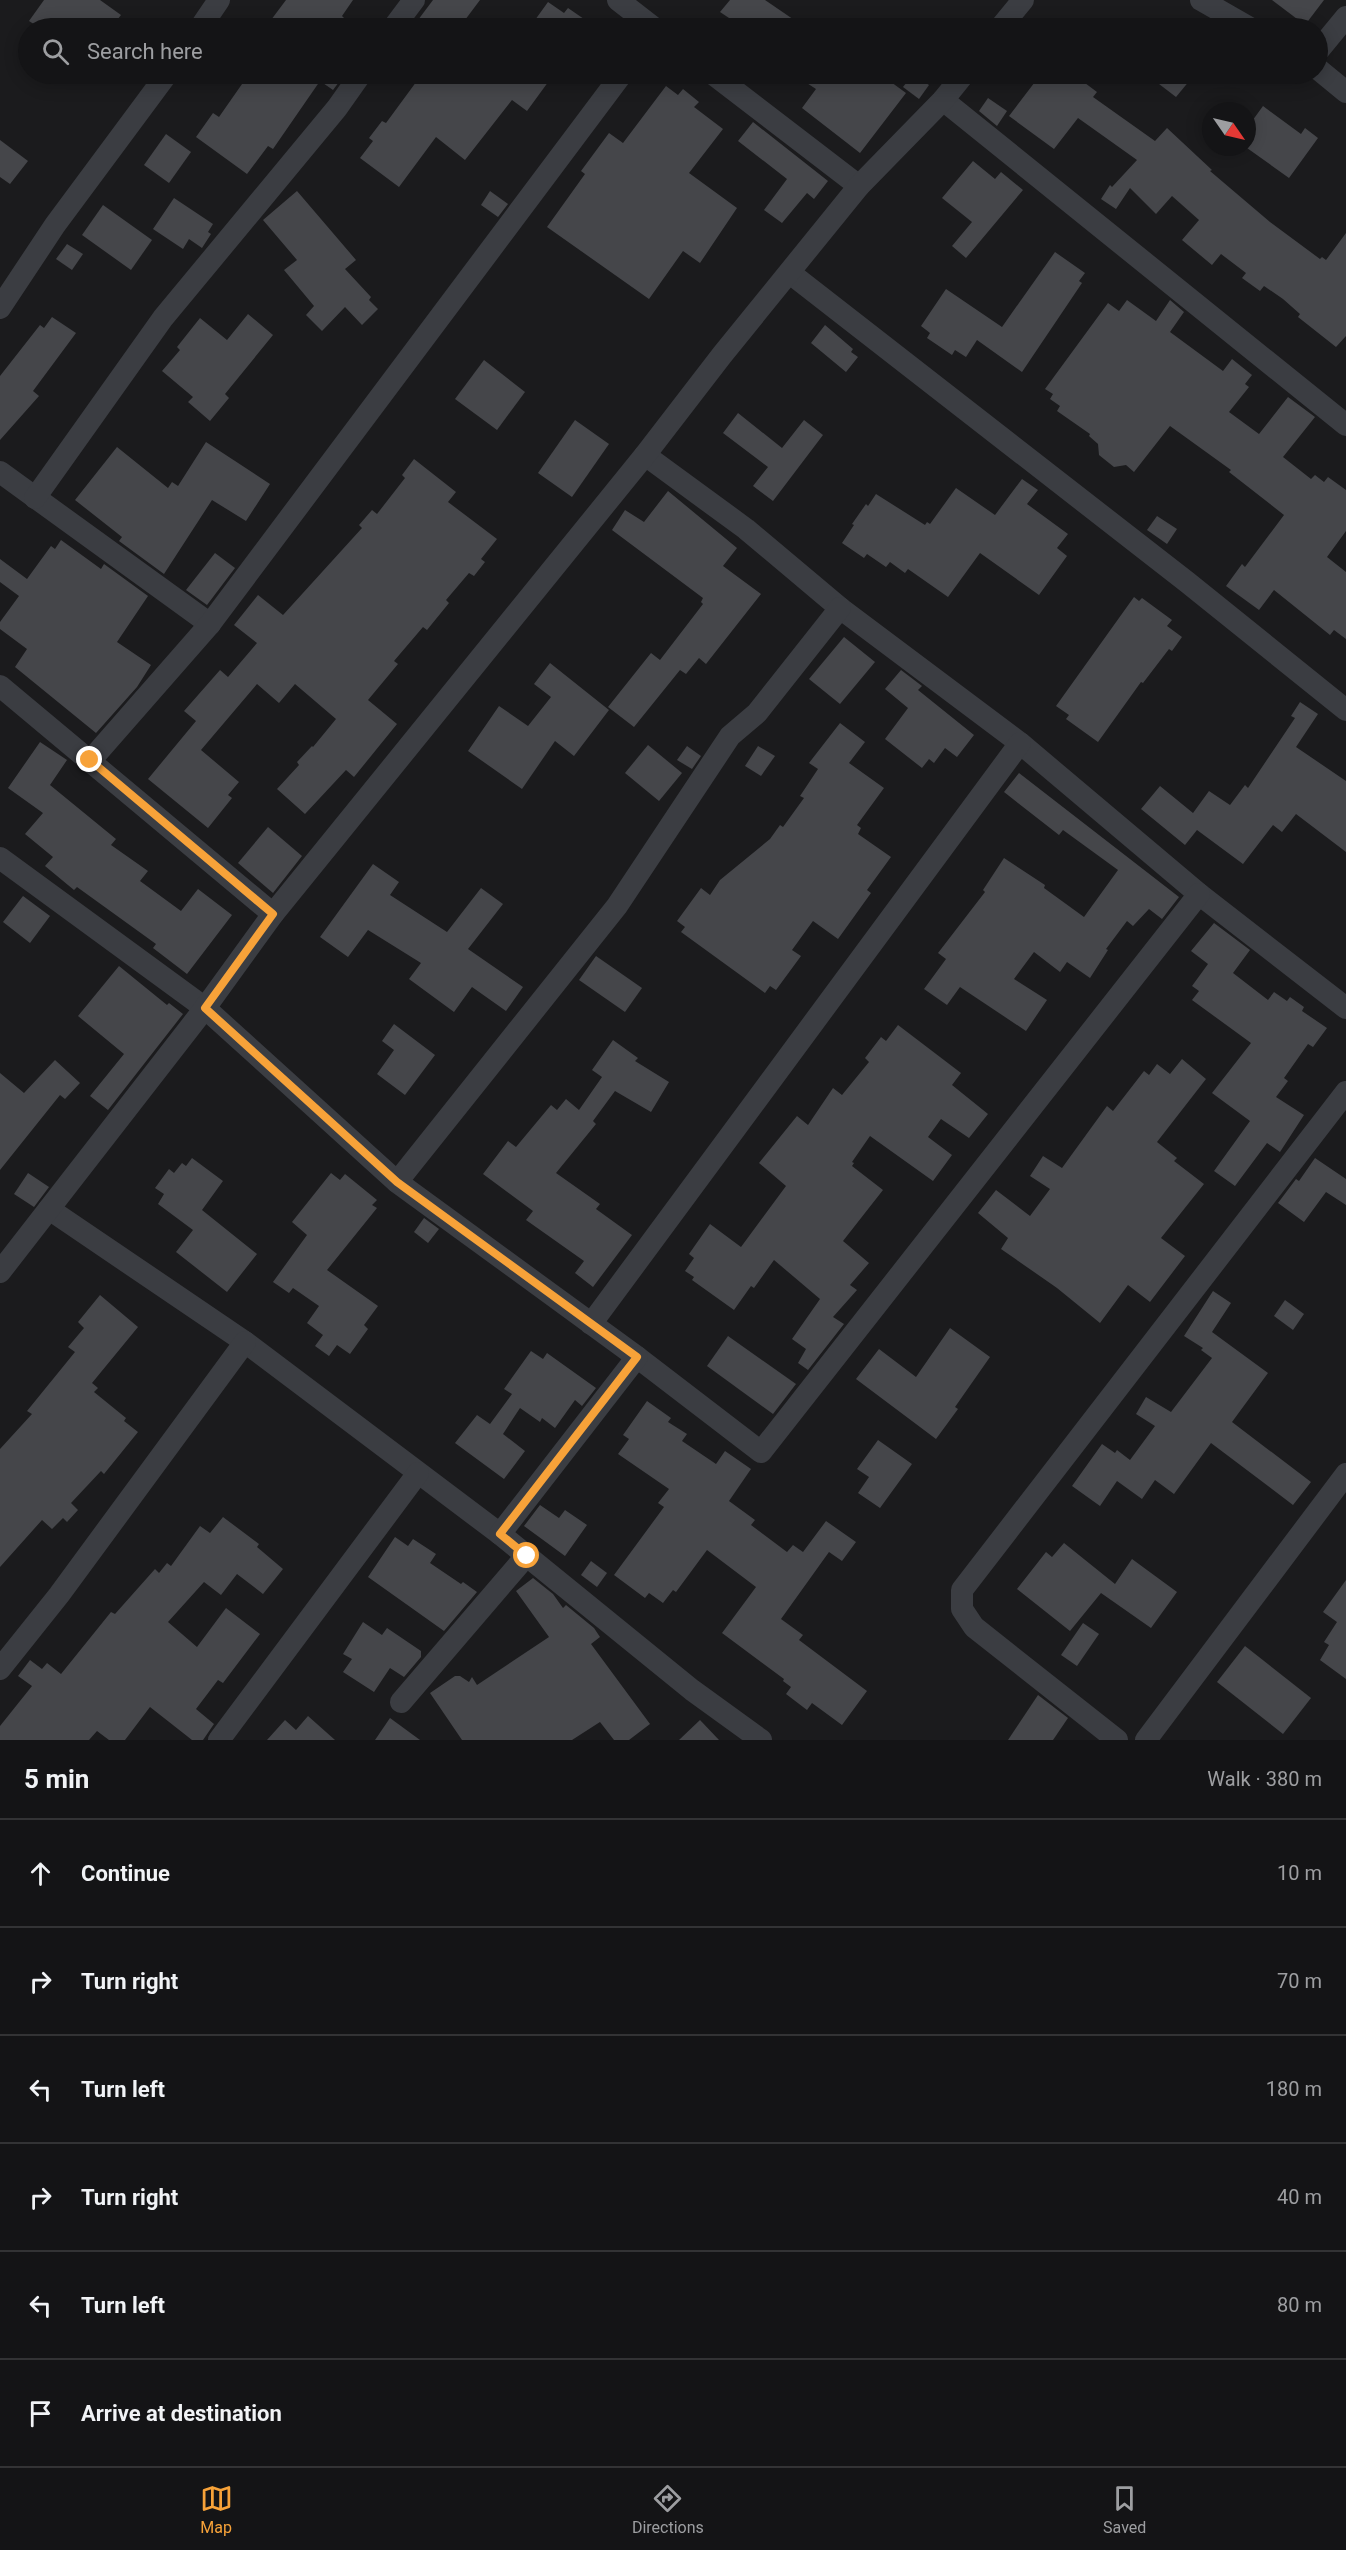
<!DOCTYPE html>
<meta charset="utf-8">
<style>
:root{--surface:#141416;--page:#1d1d1f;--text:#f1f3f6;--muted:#9d9ea1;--line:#333335;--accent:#f7a239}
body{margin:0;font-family:Roboto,sans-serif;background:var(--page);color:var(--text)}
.compass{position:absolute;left:1202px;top:102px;width:54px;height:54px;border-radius:50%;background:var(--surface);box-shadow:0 3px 15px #0003;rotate:124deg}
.stop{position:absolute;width:18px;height:18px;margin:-14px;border:4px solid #f7a239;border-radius:50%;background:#fff}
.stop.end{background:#f7a239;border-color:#fff;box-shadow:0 2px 6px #0008}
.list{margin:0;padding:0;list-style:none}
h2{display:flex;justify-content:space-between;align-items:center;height:78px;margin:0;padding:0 24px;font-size:26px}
h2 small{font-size:20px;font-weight:400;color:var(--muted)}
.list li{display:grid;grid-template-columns:39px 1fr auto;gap:18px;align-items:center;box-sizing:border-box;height:108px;padding:0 24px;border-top:2px solid var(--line)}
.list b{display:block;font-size:22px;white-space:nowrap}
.list em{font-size:20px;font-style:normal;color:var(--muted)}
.icon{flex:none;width:33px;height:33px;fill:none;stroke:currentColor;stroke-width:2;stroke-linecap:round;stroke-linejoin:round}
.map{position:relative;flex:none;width:1346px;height:1740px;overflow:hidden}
.search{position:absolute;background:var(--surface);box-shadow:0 3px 15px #0003;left:18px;right:18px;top:18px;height:66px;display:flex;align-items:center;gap:15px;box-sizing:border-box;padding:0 21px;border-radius:33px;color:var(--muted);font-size:22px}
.sheet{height:726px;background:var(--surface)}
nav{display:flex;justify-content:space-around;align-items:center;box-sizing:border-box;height:84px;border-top:2px solid var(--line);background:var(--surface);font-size:16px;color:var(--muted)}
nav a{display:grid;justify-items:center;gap:3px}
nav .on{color:var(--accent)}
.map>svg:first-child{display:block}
.building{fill:#45464a}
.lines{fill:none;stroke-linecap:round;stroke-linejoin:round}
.street{stroke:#3b3d42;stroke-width:22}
.route{stroke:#f7a239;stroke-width:8}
</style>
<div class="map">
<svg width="1346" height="1740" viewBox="0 0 1346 1740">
<rect width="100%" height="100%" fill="#1b1b1d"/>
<!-- building -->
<g class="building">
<polygon points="44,0 100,0 121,15 111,28 40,28 29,21"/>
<polygon points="286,0 353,0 342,16 344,18 337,28 265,28"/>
<polygon points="433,0 480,0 459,28 412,28"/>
<polygon points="730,0 765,0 806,28 744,28 720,12"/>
<polygon points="1272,0 1324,0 1305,25"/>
<polygon points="548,2 564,13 568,8 597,28 548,28 535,20"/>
<polygon points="249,74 345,74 333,90 320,81 273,149 268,146 247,174 196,137 213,113 219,117"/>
<polygon points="422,74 554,74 527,111 512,100 465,160 436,137 399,187 360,158 373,141 369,138 382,121 386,123"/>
<polygon points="793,74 880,74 906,93 860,153 802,108 816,89"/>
<polygon points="913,74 929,85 919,99 903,87"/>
<polygon points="1041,74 1073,74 1097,92 1093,97 1155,141 1167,128 1212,170 1210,171 1270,222 1320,259 1322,257 1326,260 1346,233 1346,336 1336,347 1298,317 1300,314 1283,299 1264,286 1260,291 1242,278 1246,273 1221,254 1212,265 1182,240 1199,220 1172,196 1156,214 1130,188 1116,209 1101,199 1110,185 1112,187 1137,160 1078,118 1054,149 1009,116"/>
<polygon points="1146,74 1195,74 1176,97"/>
<polygon points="666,86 678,95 683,89 699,102 694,107 723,129 689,173 737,208 700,263 683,251 649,299 547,227 585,174 581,171 609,133 623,143"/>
<polygon points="988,98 1007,111 997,126 979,111"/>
<polygon points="1263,106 1301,134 1305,128 1318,138 1289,178 1247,148 1247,128"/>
<polygon points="753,122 828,181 814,199 807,193 782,223 764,210 787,179 738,141"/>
<polygon points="166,134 191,152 169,183 144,165"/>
<polygon points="0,140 28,161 10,184 0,177"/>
<polygon points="973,161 995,179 1001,172 1023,190 966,258 952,246 972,222 942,198"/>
<polygon points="297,191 356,260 345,269 371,297 369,300 378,309 362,325 345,307 322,331 306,315 314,306 284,270 297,260 263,220"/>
<polygon points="490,191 508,204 498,217 481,205"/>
<polygon points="174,198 213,224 208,232 211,234 202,248 189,239 183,249 153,229"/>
<polygon points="103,205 152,240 131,270 82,235"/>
<polygon points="67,244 83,254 72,270 56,259"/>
<polygon points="1055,252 1085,273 1079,281 1082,283 1022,372 977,340 966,357 955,350 952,355 927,338 930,333 921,326 946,289 1002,327"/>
<polygon points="1127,300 1156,321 1170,300 1184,312 1170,332 1223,371 1232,359 1252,375 1245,384 1249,387 1229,412 1259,434 1288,397 1315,417 1283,457 1311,479 1315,475 1324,482 1328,477 1346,490 1346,531 1327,557 1346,572 1346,639 1334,630 1330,635 1274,590 1259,610 1226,586 1242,564 1245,567 1284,515 1229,472 1231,470 1170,426 1134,472 1126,465 1114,467 1099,455 1098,444 1089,436 1090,434 1057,411 1060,406 1050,399 1053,394 1045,389 1108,303 1119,311"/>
<polygon points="248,314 273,335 225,394 229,398 210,421 188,402 193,397 162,371 180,350 177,347 200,318 227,340"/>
<polygon points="52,317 76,333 33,391 39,396 0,440 0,376 40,325 44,328"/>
<polygon points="825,325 853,349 851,352 858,357 846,372 811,343"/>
<polygon points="484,360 525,392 497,430 455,399"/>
<polygon points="738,413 782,448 804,420 823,435 773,501 753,486 768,467 723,433"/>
<polygon points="575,420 609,444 572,497 538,473"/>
<polygon points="206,442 270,484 246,521 212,500 164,574 119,541 122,537 75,500 117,447 168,488 172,482 178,486"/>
<polygon points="414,459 456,492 448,502 497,539 481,559 485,562 474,576 469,573 446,600 449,603 427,630 423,627 394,661 398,664 368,700 397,724 354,777 346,770 305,814 277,789 299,765 297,762 312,746 313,747 336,719 295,684 279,703 257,684 201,750 239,782 228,795 232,798 208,828 148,779 196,721 184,711 220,670 228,677 257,643 234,625 258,595 283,615 362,528 359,525 372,510 377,514 405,478 402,475"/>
<polygon points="1022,479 1038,490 1027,504 1068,534 1057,548 1067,556 1039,595 980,553 948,597 908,569 905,573 890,562 886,567 867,554 864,558 842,543 854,525 852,524 866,504 868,506 876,494 925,525 927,522 930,524 956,488 995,515"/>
<polygon points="668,491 737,548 723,566 761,594 706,664 699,658 686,674 680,670 634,727 608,707 651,653 660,660 703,604 701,602 703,598 612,530 625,510 644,522"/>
<polygon points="1157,516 1177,529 1167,544 1147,530"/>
<polygon points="61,540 101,569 104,564 148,596 117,642 151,665 137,687 96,733 15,667 27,649 0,629 0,622 19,596 0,582 0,559 27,579 51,546 55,549"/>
<polygon points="215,553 235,568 207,605 186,590"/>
<polygon points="1134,597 1139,601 1142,598 1172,620 1167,626 1182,637 1172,651 1169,649 1143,683 1141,682 1098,742 1066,719 1069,715 1056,706"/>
<polygon points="844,637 875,662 840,704 809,679"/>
<polygon points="550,663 609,710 574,756 555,741 522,789 468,751 499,706 528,726 551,697 534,684"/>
<polygon points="901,670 922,686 918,690 974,735 957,757 945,748 934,763 929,759 922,768 885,739 908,708 885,689"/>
<polygon points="1300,702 1318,714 1296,747 1346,781 1346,852 1296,814 1282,832 1273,825 1243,864 1197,830 1185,845 1141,809 1160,786 1193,813 1209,791 1230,805 1245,785 1248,788 1295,718 1291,716"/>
<polygon points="840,723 865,742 849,763 884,788 857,825 861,828 858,834 891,857 867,890 871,893 838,939 813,921 792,950 801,956 776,990 770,986 765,993 681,932 685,927 677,921 701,888 710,895 720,880 770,839 780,825 783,827 804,798 800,796 818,769 809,763"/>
<polygon points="40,742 67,760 50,785 116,839 111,845 148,871 140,881 181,911 198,889 232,915 187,974 153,948 156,944 77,887 74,890 45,866 53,857 25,834 43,813 8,788"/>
<polygon points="648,745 682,773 659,801 625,773"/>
<polygon points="687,746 701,756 692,769 677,760"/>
<polygon points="758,746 775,756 761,776 745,766"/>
<polygon points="1019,773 1179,897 1162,919 1149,909 1133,926 1127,921 1106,949 1108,950 1090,978 1067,962 1060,972 1034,952 1014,979 1047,1000 1026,1031 960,987 947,1005 924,989 946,959 938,953 985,892 983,890 1004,858 1045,885 1044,888 1084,917 1118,870 1063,830 1059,835 1004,792"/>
<polygon points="268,827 302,856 273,893 238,863"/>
<polygon points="373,864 399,882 390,895 447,932 481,888 503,904 468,949 523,987 506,1011 472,987 454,1012 409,979 421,963 368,930 348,957 320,937"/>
<polygon points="23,896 50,916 30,943 3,922"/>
<polygon points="1214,923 1250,950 1233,973 1268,1000 1274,992 1287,1001 1290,997 1304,1007 1302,1011 1327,1028 1313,1047 1308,1044 1284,1078 1288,1081 1276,1097 1304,1115 1280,1152 1267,1143 1235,1186 1214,1171 1250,1121 1212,1093 1251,1043 1192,1000 1199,991 1192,986 1208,964 1191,951"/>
<polygon points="596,956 642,988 625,1012 579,980"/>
<polygon points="119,966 167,1005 169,1003 183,1014 108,1110 90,1096 124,1054 78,1016"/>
<polygon points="394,1024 435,1055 405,1095 377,1074 394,1050 382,1041"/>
<polygon points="898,1025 961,1073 952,1085 988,1114 969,1138 941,1119 928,1137 952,1155 933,1181 870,1136 852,1162 854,1163 852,1166 883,1190 843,1241 869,1263 850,1285 857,1290 833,1317 844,1324 808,1370 798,1363 806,1349 792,1339 820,1299 774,1260 754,1288 751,1286 734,1310 692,1280 694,1277 685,1271 694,1258 689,1254 710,1224 741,1247 786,1186 759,1163 797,1116 808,1125 833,1088 842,1095 869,1062 865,1058 881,1037 886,1041"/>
<polygon points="613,1040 638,1058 635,1061 669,1082 651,1112 615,1091 593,1121 596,1124 556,1173 600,1204 596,1209 632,1235 593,1287 575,1273 584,1261 526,1220 533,1211 483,1174 508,1141 516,1147 551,1105 557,1110 566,1099 579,1110 602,1077 592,1070"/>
<polygon points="1182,1059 1206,1079 1157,1142 1177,1158 1174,1161 1204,1184 1161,1238 1185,1256 1150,1302 1128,1285 1100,1323 1057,1288 1001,1249 1008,1238 978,1213 996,1190 1030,1216 1050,1189 1030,1176 1043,1156 1062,1168 1107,1106 1113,1111 1144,1071 1149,1075 1157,1064 1170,1074"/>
<polygon points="55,1060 80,1083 65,1099 60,1095 0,1170 0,1073 24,1093"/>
<polygon points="192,1158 223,1181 202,1210 257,1254 227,1292 176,1252 193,1230 158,1204 164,1194 155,1188 169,1169 174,1173 182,1163 186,1166"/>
<polygon points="1315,1158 1346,1179 1346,1205 1326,1192 1304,1222 1278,1203 1296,1179 1299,1181"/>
<polygon points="28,1173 49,1187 34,1207 14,1194"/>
<polygon points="331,1173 340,1180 345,1174 377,1200 372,1205 377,1208 327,1270 378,1306 364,1325 368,1329 350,1354 337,1345 329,1356 315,1346 323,1335 307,1323 319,1306 293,1288 289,1293 273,1282 307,1235 292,1222"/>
<polygon points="424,1218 439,1229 428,1243 414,1232"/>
<polygon points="1213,1291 1231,1303 1212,1332 1268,1373 1232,1422 1311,1482 1293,1505 1211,1443 1174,1494 1155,1480 1142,1499 1117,1481 1100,1506 1072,1486 1102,1444 1115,1453 1117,1450 1130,1460 1155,1426 1136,1414 1146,1397 1171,1412 1212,1358 1201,1350 1203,1348 1184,1336"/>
<polygon points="100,1295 138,1327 92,1383 98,1388 94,1392 126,1418 124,1421 138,1432 104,1474 101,1471 71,1503 78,1510 67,1522 63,1518 52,1529 42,1520 0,1567 0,1449 32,1414 27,1411 75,1352 68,1347 84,1328 78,1322"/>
<polygon points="1285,1300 1304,1314 1293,1330 1274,1316"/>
<polygon points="950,1328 990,1357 955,1407 958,1409 936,1439 856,1379 879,1349 916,1377"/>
<polygon points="728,1336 796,1384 773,1414 707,1366"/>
<polygon points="531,1351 543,1359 547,1353 596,1388 582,1406 575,1400 555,1428 542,1418 540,1422 520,1408 503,1434 525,1451 504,1479 455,1443 477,1415 490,1424 512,1394 504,1389"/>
<polygon points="647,1401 671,1418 668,1422 687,1434 682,1441 716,1464 725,1451 751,1469 729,1501 755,1520 751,1525 787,1552 793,1545 803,1552 826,1521 856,1542 842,1561 829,1552 781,1619 803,1635 799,1640 867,1691 842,1725 812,1703 807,1710 786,1694 791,1687 783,1681 784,1679 722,1633 756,1587 707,1550 676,1592 673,1590 663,1603 649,1593 645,1598 614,1575 664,1507 658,1503 669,1489 618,1454 629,1439 623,1435"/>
<polygon points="878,1440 912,1464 880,1508 858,1493 869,1477 857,1469"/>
<polygon points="540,1505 559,1518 565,1510 587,1525 565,1556 524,1526"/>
<polygon points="223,1517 259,1544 257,1547 283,1569 263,1594 237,1574 221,1595 204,1582 168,1622 197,1647 226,1608 260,1634 223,1683 218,1680 196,1709 214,1724 203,1740 192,1740 150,1707 125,1740 109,1740 97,1731 89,1740 0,1740 0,1726 32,1686 18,1676 30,1660 42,1669 47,1663 61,1674 111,1612 115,1614 155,1569 159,1573 167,1563 171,1566 200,1526 210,1533"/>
<polygon points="395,1537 408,1546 413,1539 436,1554 430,1563 461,1584 463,1582 477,1592 444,1631 368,1577"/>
<polygon points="1064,1543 1115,1584 1132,1559 1177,1592 1151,1628 1101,1593 1070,1631 1017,1589 1046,1552 1052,1557"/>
<polygon points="591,1561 607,1573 597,1587 581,1575"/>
<polygon points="533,1578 553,1594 563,1608 566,1605 594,1628 600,1637 591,1644 650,1724 629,1740 614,1740 600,1722 572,1740 462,1740 430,1693 455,1676 460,1676 469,1682 472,1677 477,1685 549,1637 516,1591"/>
<polygon points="1346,1580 1346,1679 1320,1660 1329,1645 1324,1642 1337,1622 1323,1612"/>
<polygon points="363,1622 382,1635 387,1628 421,1651 421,1657 404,1677 390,1668 374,1692 343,1672 352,1659 343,1654"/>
<polygon points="1083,1623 1099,1634 1077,1666 1061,1655"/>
<polygon points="1245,1646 1311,1698 1283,1734 1217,1682"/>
<polygon points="1038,1695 1068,1718 1053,1740 1008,1740"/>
<polygon points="308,1716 335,1740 267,1740 285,1720 296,1730"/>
<polygon points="390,1718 420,1740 375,1740"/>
<polygon points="700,1720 719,1740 679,1740"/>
</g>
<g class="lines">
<!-- street -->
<g class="street">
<polyline points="618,0 654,28"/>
<polyline points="1201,0 1250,28"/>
<polyline points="200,28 219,0"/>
<polyline points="393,28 414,0"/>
<polyline points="1000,28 1023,0"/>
<polyline points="1318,51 1346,17"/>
<polyline points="1318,69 1346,92"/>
<polyline points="713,74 859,186"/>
<polyline points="943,100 1346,425"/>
<polyline points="790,273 1187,582 1346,710"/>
<polyline points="0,308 55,225 167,74"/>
<polyline points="645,455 746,529 840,608 1020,743 1199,894 1346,1008"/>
<polyline points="0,472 210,624"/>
<polyline points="35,498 163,318 337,108 361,74"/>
<polyline points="0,686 273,914"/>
<polyline points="90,761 210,624 622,74"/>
<polyline points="0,858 205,1008 397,1182 637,1357 761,1452 1199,894"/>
<polyline points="397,1182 617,906 730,736 757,713 840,608"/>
<polyline points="49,1209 245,1342 500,1534 692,1690 761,1740"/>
<polyline points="0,1272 205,1008 273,914 645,455 722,355 859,186 943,100 964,74"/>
<polyline points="591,1324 1020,743"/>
<polyline points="500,1534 637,1357"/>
<polyline points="0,1669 59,1595 245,1342"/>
<polyline points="401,1702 527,1555"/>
<polyline points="219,1740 418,1473"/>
<polyline points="1117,1740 974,1627 962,1609 962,1590 1346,1092"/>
<polyline points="1146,1740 1346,1474"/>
</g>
</g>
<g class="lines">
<!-- route -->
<polyline class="route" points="90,760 273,914 205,1008 397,1182 637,1357 500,1534 527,1556"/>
</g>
</svg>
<svg class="compass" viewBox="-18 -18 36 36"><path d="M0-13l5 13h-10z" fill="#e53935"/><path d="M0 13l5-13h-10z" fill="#9d9ea1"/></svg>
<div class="stop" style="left:527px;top:1556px"></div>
<div class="stop end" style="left:90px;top:760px"></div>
<div class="search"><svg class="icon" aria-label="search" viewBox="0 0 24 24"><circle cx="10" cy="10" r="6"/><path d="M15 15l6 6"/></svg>Search here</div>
</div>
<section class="sheet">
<h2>5 min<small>Walk · 380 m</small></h2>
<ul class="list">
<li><svg class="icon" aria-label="ahead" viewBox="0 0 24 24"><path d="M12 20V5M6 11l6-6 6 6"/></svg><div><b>Continue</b></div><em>10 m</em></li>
<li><svg class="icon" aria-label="right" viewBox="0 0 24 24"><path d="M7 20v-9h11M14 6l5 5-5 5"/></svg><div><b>Turn right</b></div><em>70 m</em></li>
<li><svg class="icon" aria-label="left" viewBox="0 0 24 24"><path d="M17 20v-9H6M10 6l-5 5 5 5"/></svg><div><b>Turn left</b></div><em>180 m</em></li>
<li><svg class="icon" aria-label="right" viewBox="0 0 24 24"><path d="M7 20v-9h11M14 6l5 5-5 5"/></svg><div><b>Turn right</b></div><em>40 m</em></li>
<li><svg class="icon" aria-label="left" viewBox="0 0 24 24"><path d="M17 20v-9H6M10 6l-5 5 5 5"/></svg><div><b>Turn left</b></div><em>80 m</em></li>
<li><svg class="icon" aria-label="arrive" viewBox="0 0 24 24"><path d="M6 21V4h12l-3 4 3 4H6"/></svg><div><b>Arrive at destination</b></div></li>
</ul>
</section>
<nav>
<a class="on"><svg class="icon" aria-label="map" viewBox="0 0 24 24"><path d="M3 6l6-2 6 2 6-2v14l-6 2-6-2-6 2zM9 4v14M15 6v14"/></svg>Map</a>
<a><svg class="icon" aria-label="directions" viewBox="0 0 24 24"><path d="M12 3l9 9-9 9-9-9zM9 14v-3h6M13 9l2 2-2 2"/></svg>Directions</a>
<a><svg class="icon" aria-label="saved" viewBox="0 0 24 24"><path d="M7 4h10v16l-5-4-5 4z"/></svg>Saved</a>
</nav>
